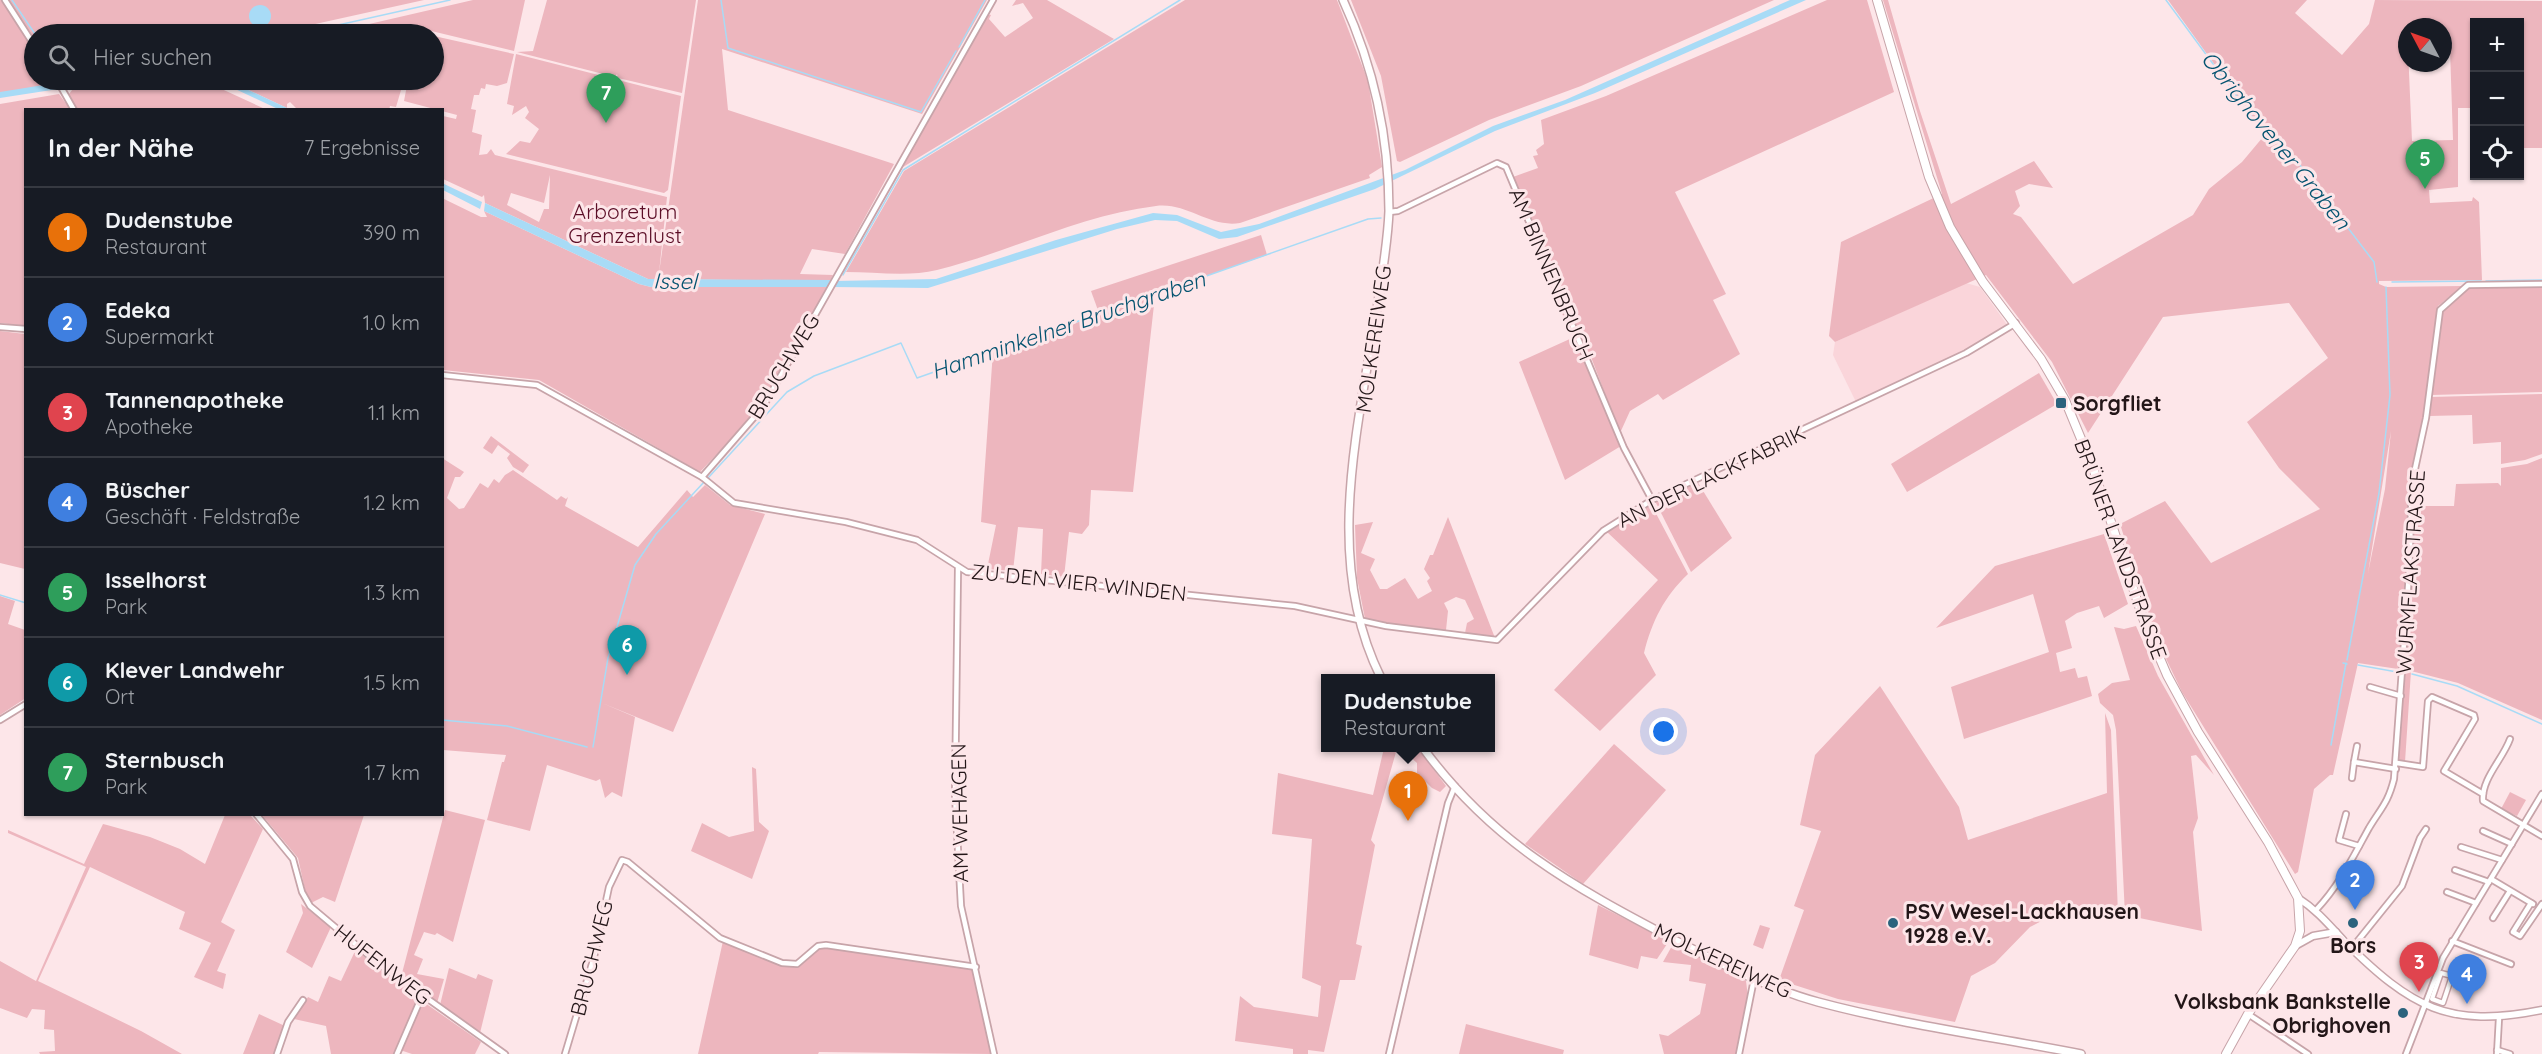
<!DOCTYPE html>
<html lang="de">
<meta charset="utf-8">
<style>
:root{--surface:#171b24;--page:#242831;--text:#f1f3f6;--muted:#9ea1a6;--line:#363941;--accent:#98b2c0}
body{margin:0;font-family:Quicksand,sans-serif;background:var(--page);color:var(--text)}
.controls{position:absolute;right:18px;top:18px;display:grid;overflow:hidden;border-radius:0px;box-shadow:0 2px 4px #0004}
.controls button{width:54px;height:54px;display:grid;place-items:center;padding:0;border:0;border-bottom:2px solid var(--line);background:var(--surface);color:var(--text);font:30px sans-serif}
.compass{position:absolute;left:2398px;top:18px;width:54px;height:54px;border-radius:50%;background:var(--surface);box-shadow:0 2px 4px #0004;rotate:311deg}
.you{position:absolute;left:1664px;top:732px;width:21px;height:21px;margin:-15px;border:4px solid #fff;border-radius:50%;background:#1a73e8;box-shadow:0 0 0 9px #1a73e833}
.badge{display:grid;place-items:center;width:39px;height:39px;border-radius:50%;background:var(--accent);color:#fff;font-size:20px;font-weight:700}
.pin{position:absolute;translate:-50% -50px;filter:drop-shadow(0 2px 3px #0008)}
.pin::after{content:'';position:absolute;top:32px;width:21px;height:18px;background:inherit;clip-path:polygon(0 0,100% 0,50% 100%)}
.popup{position:absolute;left:1321px;top:674px;width:174px;height:78px;box-sizing:border-box;display:grid;place-content:center;border-radius:0px;background:var(--surface);filter:drop-shadow(0 2px 4px #0005);font-size:20px;white-space:nowrap;color:var(--muted)}
.popup b{font-size:22px;color:var(--text)}
.popup::after{content:'';position:absolute;left:50%;top:100%;margin-left:-12px;border:12px solid transparent;border-top-color:var(--surface)}
.list{margin:0;padding:0;list-style:none}
h2{display:flex;justify-content:space-between;align-items:center;height:78px;margin:0;padding:0 24px;font-size:26px}
h2 small{font-size:20px;font-weight:400;color:var(--muted)}
.list li{display:grid;grid-template-columns:39px 1fr auto;gap:18px;align-items:center;box-sizing:border-box;height:90px;padding:0 24px;border-top:2px solid var(--line)}
.list b{display:block;font-size:22px;white-space:nowrap}
.list p{margin:0;font-size:20px;white-space:nowrap;color:var(--muted)}
.list em{font-size:20px;font-style:normal;color:var(--muted)}
.icon{flex:none;width:33px;height:33px;fill:none;stroke:currentColor;stroke-width:2;stroke-linecap:round;stroke-linejoin:round}
.map{position:relative;flex:none;width:2542px;height:1054px;overflow:hidden}
.search{position:absolute;background:var(--surface);box-shadow:0 2px 4px #0004;left:24px;top:24px;width:420px;height:66px;display:flex;align-items:center;gap:15px;box-sizing:border-box;padding:0 21px;border-radius:33px;color:var(--muted);font-size:22px}
.panel{position:absolute;background:var(--surface);box-shadow:0 2px 4px #0004;left:24px;top:108px;width:420px;height:708px;border-radius:0px}
.map>svg:first-child{display:block}
.built{fill:#fad5da}
.green{fill:#edb6be;fill-rule:evenodd}
.water{fill:#a8dbf6}
.lines{fill:none;stroke-linecap:round;stroke-linejoin:round}
.stream{stroke:#a8dbf6;stroke-width:1.5}
.pedestrian-casing{stroke:#c7a4a9;stroke-width:7}
.minor-casing{stroke:#c7a4a9;stroke-width:8}
.tertiary-casing{stroke:#c7a4a9;stroke-width:9}
.secondary-casing{stroke:#c7a4a9;stroke-width:10}
.primary-casing{stroke:#c7a4a9;stroke-width:10}
.pedestrian{stroke:#fff;stroke-width:4}
.minor{stroke:#fff;stroke-width:4.5}
.tertiary{stroke:#fff;stroke-width:6}
.secondary{stroke:#fff;stroke-width:7}
.primary{stroke:#fff;stroke-width:8}
.poi-dot{fill:#2b637d;stroke:#fde6e9;stroke-width:2}
.labels{text-anchor:middle;dominant-baseline:central;stroke-width:6;stroke-linejoin:round;paint-order:stroke}
.park-label{font-size:21px;fill:#5c0e27;stroke:#fde6e9}
.street-label{font-size:21px;fill:#231618;stroke:#fde6e9}
.poi-label{font-size:21px;font-weight:bold;fill:#231618;stroke:#fde6e9;text-anchor:start}
.water-label{font-size:22px;font-style:italic;fill:#045370;stroke:#fde6e9}
</style>
<div class="map">
<svg width="2542" height="1054" viewBox="0 0 2542 1054">
<rect width="100%" height="100%" fill="#fde6e9"/>
<!-- built -->
<polygon class="built" points="1966,283 1980,287 2008,326 1979,344 1856,402 1833,355 1835,342"/>
<!-- green -->
<g class="green">
<polygon points="0,0 424,0 270,34 34,34 34,80 52,80 56,86 0,96"/>
<polygon points="473,0 525,0 514,51 419,28 412,34 326,34"/>
<polygon points="547,0 696,0 682,93 618,78 617,74 615,77 517,52 533,51"/>
<path d="M698,0H987L922,114L722,49L728,110L894,164L845,254L812,249L800,274L833,275L830,281L648,279L485,203L484,195L482,197L443,179V116L456,119L457,115L404,101L408,80H434V36L514,54L507,83L497,86L486,84L485,89L481,88L479,95H474L471,109L476,110L472,132L482,135L479,155L487,154L491,149L495,155L667,197L659,273ZM550,175L549,209H544L539,222L507,205L511,193L544,203Z"/>
<polygon points="1016,0 1047,0 1114,39 903,167 868,229 987,14 991,15 989,19 1005,37 1033,18 1023,3 1012,6"/>
<path d="M1185,0H1337L1368,81L1382,167L1369,175L1370,178L1240,223C1209,228 1187,202 1156,206C1080,215 1010,252 937,270C909,277 875,272 846,272L904,171Z"/>
<polygon points="1351,0 1774,0 1581,86 1489,120 1400,162 1397,161 1381,76"/>
<polygon points="1827,0 1867,0 1894,92 1675,192 1726,294 1713,300 1740,354 1663,400 1658,394 1630,411 1620,433 1591,357 1586,359 1621,446 1565,480 1519,362 1572,338 1543,266 1551,262 1513,177 1538,168 1533,156 1538,155 1536,150 1544,144 1541,120 1606,96"/>
<path d="M1883,0H1888L1919,108L1951,204L2034,161L2053,188L2029,184L2015,191L2020,206L2013,214L2021,217L2073,284L2193,215L2209,189L2242,162L2263,137L2277,133L2251,115L2168,0H2307L2295,13L2342,55L2369,24L2375,0L2542,1V148H2520V22H2474V125V113L2471,108H2458V187L2429,190L2430,203L2472,201L2473,197L2479,202L2482,280L2379,281V284L2386,287L2463,286L2438,306L2423,422L2409,492L2408,531L2413,530L2414,506H2454L2456,484L2498,483L2501,486V468L2527,464L2542,458V720L2458,683L2411,671L2405,762H2401L2398,759L2405,670L2358,663L2333,775H2330L2314,789L2298,872L2295,874L2182,692L2157,640L2120,524L2165,501L2211,563L2320,509L2279,468L2247,422L2328,358L2289,303L2163,317L2088,433L2052,362L1986,275L1835,342L1829,336L1841,242L1942,194ZM2407,27H2443V47L2450,49L2453,140L2412,141ZM2391,431L2385,489L2368,573Z"/>
<polygon points="516,54 681,96 668,190 664,193 506,154 520,141 530,143 539,129 525,118 529,112 526,106 512,115 514,106 507,104"/>
<polygon points="128,80 202,80 265,109 77,109 69,94 73,89"/>
<polygon points="227,80 404,80 396,107 390,106 389,110 297,109 290,102 287,104 287,108"/>
<polygon points="59,94 70,109 26,110 25,326 0,323 0,104"/>
<polygon points="442,198 481,217 487,217 484,211 639,284 651,287 829,287 755,414 700,472 539,380 443,370"/>
<polygon points="1261,235 1267,255 1099,313 1091,291"/>
<polygon points="2542,286 2542,392 2431,395 2443,308 2466,290 2474,287"/>
<polygon points="1155,296 1133,492 1091,490 1089,525 1082,534 1069,532 1064,577 1041,574 1043,529 1018,527 1013,571 987,569 996,525 981,522 993,351"/>
<polygon points="0,331 25,334 25,569 0,563"/>
<polygon points="2039,373 2057,404 1907,492 1891,464"/>
<polygon points="2542,394 2542,454 2525,460 2501,464 2501,442 2473,444 2472,415 2429,416 2431,397"/>
<polygon points="491,436 529,465 523,473 513,467 507,458 510,454 498,445 492,454 483,448"/>
<polygon points="442,458 464,472 460,477 455,477 447,498 459,509 464,508 480,483 488,488 494,479 499,483 505,475 513,470 557,500 561,496 566,499 568,497 565,506 638,547 687,490 693,497 705,485 730,505 765,514 673,732 602,703 635,717 622,797 612,792 605,798 600,779 596,781 547,765 530,831 487,820 502,762 504,762 506,755 443,750"/>
<polygon points="1697,481 1732,538 1691,572 1655,501"/>
<path d="M1651,504L1688,574C1664,597 1652,621 1644,653L1656,675L1600,731L1554,690L1658,580L1606,531Z"/>
<polygon points="1448,517 1495,638 1465,633 1467,623 1474,619 1465,600 1456,597 1444,603 1448,611 1446,630 1388,625 1365,619 1357,578 1355,525 1373,522 1361,553 1375,559 1370,570 1380,589 1387,589 1405,578 1418,599 1432,591 1427,581 1430,578 1424,569 1430,555 1433,555"/>
<polygon points="2104,534 2128,604 2104,618 2099,606 2077,613 2065,621 2072,648 2056,653 2060,672 2075,668 2078,678 2087,676 2092,696 1964,739 1951,687 2049,652 2033,594 1936,628 1995,566"/>
<polygon points="0,596 15,601 8,624 25,630 26,698 0,715"/>
<polygon points="2136,626 2158,676 2214,775 2196,755 2191,756 2198,818 2193,832 2202,931 2125,915 2116,730 2113,715 2100,703 2098,694 2112,683 2130,680 2114,627 2124,629"/>
<polygon points="1880,686 1959,807 1968,840 2107,793 2105,713 2111,730 2118,914 2072,905 2030,927 1995,963 1971,976 1955,1022 1838,999 1779,980 1804,910 1794,906 1821,831 1800,825 1815,755"/>
<polygon points="1614,744 1666,790 1583,884 1525,844"/>
<polygon points="1384,748 1418,748 1446,786 1440,792 1432,788 1417,773 1417,763 1407,754 1396,752 1371,840 1375,845 1356,944 1362,946 1355,980 1340,980 1324,1052 1308,1050 1308,1054 1293,1054 1293,1049 1235,1041 1240,996 1254,1007 1318,1017 1321,986 1302,978 1312,839 1272,834 1278,773 1373,795"/>
<polygon points="752,767 756,769 759,822 769,831 752,879 691,851 702,823 729,837 754,831"/>
<polygon points="2510,792 2526,800 2517,816 2501,809"/>
<polygon points="445,810 485,820 453,942 437,933 435,935 424,932 414,955 423,959 417,974 444,979 437,1003 401,977"/>
<polygon points="225,815 250,815 263,829 221,922 235,930 217,971 226,974 223,989 194,977 211,943 179,929 185,912 90,867 38,981 141,1031 182,1054 40,1054 39,1052 55,1051 54,1030 44,1029 45,1010 32,1009 27,1018 0,1008 0,961 36,981 86,867 8,833 8,830 84,864 103,824 107,825 150,837 180,849 205,864"/>
<polygon points="262,815 364,815 335,902 323,897 311,903 307,899 298,858"/>
<polygon points="301,904 331,927 312,968 286,952 303,913"/>
<polygon points="1598,905 1669,941 1657,959 1641,956 1638,969 1589,955"/>
<polygon points="1760,925 1770,928 1763,949 1753,945"/>
<path d="M723,941L790,967C804,963 811,949 826,946L973,969L991,1054L819,1052L818,1054H698Z"/>
<polygon points="1673,944 1746,981 1748,997 1737,1054 1664,1054 1659,1034 1668,1036 1700,1014 1706,984 1689,981 1691,965 1663,962"/>
<polygon points="356,949 372,964 417,997 418,1002 395,1054 331,1054 326,1026 294,1019 308,997 318,1002 329,976 341,981"/>
<polygon points="449,968 476,979 478,974 493,980 480,1033 440,1005"/>
<polygon points="425,1003 481,1042 475,1054 412,1054 400,1050 417,1012"/>
<polygon points="259,1014 285,1026 275,1054 243,1054"/>
<polygon points="1466,1024 1564,1050 1563,1054 1459,1054"/>
</g>
<!-- water -->
<g class="water">
<polygon points="1790,0 1806,0 1595,93 1495,131 1375,189 1237,237 1219,239 1177,221 1155,220 1117,229 928,288 832,287 835,281 936,279 1056,240 1153,213 1177,215 1221,232 1259,224 1405,170 1493,126 1565,100"/>
<circle cx="260" cy="16" r="11"/>
<polygon points="216,80 227,80 287,108 278,109"/>
<polygon points="56,83 58,89 0,98 0,92"/>
<polygon points="442,183 482,202 480,209 443,190"/>
<polygon points="485,203 648,279 832,280 829,287 651,287 639,284 484,211"/>
</g>
<g class="lines">
<!-- stream -->
<g class="stream">
<polyline points="12,0 35,34"/>
<polyline points="721,0 728,48 921,112 956,51"/>
<polyline points="2166,0 2266,136 2275,133 2280,139 2374,262 2377,282"/>
<polyline points="298,34 450,0"/>
<polyline points="959,47 985,0"/>
<polyline points="843,275 903,170 1180,0"/>
<polyline points="2486,281 2542,280"/>
<polyline points="2392,282 2481,281"/>
<polyline points="708,478 787,392 814,376 901,343 917,378 1368,219 1381,218"/>
<polyline points="0,595 26,603"/>
<polyline points="2347,660 2379,493 2390,395 2386,287"/>
<polyline points="2343,663 2347,664"/>
<polyline points="2358,665 2397,672"/>
<polyline points="2412,674 2457,686 2542,724"/>
<polyline points="442,720 507,726 587,747"/>
<polyline points="2331,745 2346,663"/>
<polyline points="593,747 608,658 635,565 656,534 704,482"/>
</g>
<!-- pedestrian casing -->
<g class="pedestrian-casing">
<polygon id="pedestrian" points="2441,973 2452,976 2443,1003 2432,999"/>
</g>
<!-- minor casing -->
<g class="minor-casing">
<g id="minor">
<polyline points="5,0 34,45"/>
<polyline points="57,80 74,110"/>
<polyline points="1389,212 1398,211 1497,163 1506,167 1624,448 1652,500"/>
<polyline points="0,327 26,329"/>
<polyline points="442,375 537,385 702,477 734,503 846,522 917,540 967,572 1295,606 1386,626 1497,640 1603,531 1652,500 1966,353 2016,323"/>
<polyline points="702,477 763,407 993,0"/>
<polyline points="958,568 955,795 961,906 994,1054"/>
<polyline points="2370,687 2401,696"/>
<polyline points="0,720 26,704"/>
<path d="M2510,739C2503,759 2481,779 2483,801L2542,836"/>
<polyline points="2357,746 2354,762 2396,769"/>
<polyline points="2397,763 2423,767 2428,701 2432,697 2474,715 2475,719 2444,771 2483,794"/>
<polyline points="2352,778 2354,762"/>
<polyline points="256,814 293,859 302,892 310,906 379,964 505,1054"/>
<polyline points="2346,814 2339,840 2359,846"/>
<polyline points="2483,831 2512,844"/>
<polyline points="2461,847 2502,860"/>
<polyline points="2455,870 2489,882"/>
<polyline points="2491,879 2533,904"/>
<polyline points="2447,892 2476,903"/>
<polyline points="2531,903 2513,932 2520,936 2542,904"/>
<path d="M2316,910C2339,886 2353,857 2369,828C2381,808 2388,803 2394,779L2409,574L2412,483L2426,418L2440,310L2468,285L2542,284"/>
<polyline points="2493,918 2510,891"/>
<polyline points="2452,941 2511,964"/>
<polyline points="2352,948 2402,886 2420,838 2426,829"/>
<polyline points="2248,1014 2308,1054"/>
<polyline points="2497,1050 2510,1054"/>
<polyline points="277,1054 288,1022 303,1000"/>
<polyline points="397,1054 422,996"/>
<polyline points="565,1054 594,957 609,887 622,860 628,862 720,938 782,963 797,964 818,946 826,945 976,967"/>
<polyline points="1389,1054 1448,803 1455,786"/>
<polyline points="1739,1054 1754,979"/>
<polyline points="2406,1054 2443,958 2542,794"/>
<polyline points="2497,1054 2499,1018"/>
</g>
</g>
<!-- tertiary casing -->
<g class="tertiary-casing">
<g id="tertiary">
<path d="M2298,898C2317,910 2330,926 2345,942C2411,1007 2448,1029 2542,1010"/>
<polyline points="2295,946 2313,936 2336,932"/>
</g>
</g>
<!-- secondary casing -->
<g class="secondary-casing">
<g id="secondary">
<path d="M1343,0C1374,67 1389,137 1389,211C1388,239 1383,268 1379,296C1360,422 1321,558 1381,678"/>
<path d="M1423,748C1492,842 1572,886 1673,939C1720,963 1767,988 1818,1002C1904,1025 1994,1037 2081,1054"/>
</g>
</g>
<!-- primary casing -->
<g class="primary-casing">
<polyline id="primary" points="1877,0 1929,177 1950,227 1983,282 2041,359 2065,400 2093,468 2144,621 2167,675 2198,732 2268,842 2298,898 2300,931 2295,946 2248,1014 2226,1054"/>
</g>
<!-- pedestrian -->
<use href="#pedestrian" class="pedestrian"/>
<!-- minor -->
<use href="#minor" class="minor"/>
<!-- tertiary -->
<use href="#tertiary" class="tertiary"/>
<!-- secondary -->
<use href="#secondary" class="secondary"/>
<!-- primary -->
<use href="#primary" class="primary"/>
</g>
<!-- markers -->
<g class="poi-dot">
<rect x="2055" y="397" width="12" height="12" rx="3"/>
<circle cx="1893" cy="923" r="6"/>
<circle cx="2353" cy="923" r="6"/>
<circle cx="2403" cy="1013" r="6"/>
</g>
<g class="labels">
<!-- park labels -->
<g class="park-label">
<text x="625" y="211">Arboretum<tspan x="625" dy="24">Grenzenlust</tspan></text>
</g>
<!-- street labels -->
<g class="street-label">
<text transform="translate(1552 274) rotate(67)">AM BINNENBRUCH</text>
<text transform="translate(1373 339) rotate(-82)">MOLKEREIWEG</text>
<text transform="translate(783 366) rotate(-59)">BRUCHWEG</text>
<text transform="translate(1711 476) rotate(-26)">AN DER LACKFABRIK</text>
<text transform="translate(2121 549) rotate(70)">BRÜNER LANDSTRASSE</text>
<text transform="translate(2410 572) rotate(-86)">WURMFLAKSTRASSE</text>
<text transform="translate(1079 582) rotate(6)">ZU DEN VIER WINDEN</text>
<text transform="translate(959 813) rotate(-91)">AM WEHAGEN</text>
<text transform="translate(591 958) rotate(-76)">BRUCHWEG</text>
<text transform="translate(1723 960) rotate(25)">MOLKEREIWEG</text>
<text transform="translate(383 964) rotate(38)">HUFENWEG</text>
</g>
<!-- poi labels -->
<g class="poi-label">
<text x="2073" y="403">Sorgfliet</text>
<text x="1905" y="911">PSV Wesel-Lackhausen<tspan x="1905" dy="24">1928 e.V.</tspan></text>
<text x="2353" y="945" text-anchor="middle">Bors</text>
<text x="2391" y="1001" text-anchor="end">Volksbank Bankstelle<tspan x="2391" dy="24">Obrighoven</tspan></text>
</g>
<!-- water labels -->
<g class="water-label">
<text transform="translate(2276 140) rotate(51)">Obrighovener Graben</text>
<text transform="translate(675 281) rotate(1)">Issel</text>
<text transform="translate(1068 325) rotate(-19)">Hamminkelner Bruchgraben</text>
</g>
</g>
</svg>
<div class="controls">
<button>+</button>
<button>−</button>
<button><svg class="icon" aria-label="locate" viewBox="0 0 24 24"><circle cx="12" cy="12" r="6"/><path d="M12 2v4M12 18v4M2 12h4M18 12h4"/></svg></button>
</div>
<svg class="compass" viewBox="-18 -18 36 36"><path d="M0-13l5 13h-10z" fill="#e53935"/><path d="M0 13l5-13h-10z" fill="#9ea1a6"/></svg>
<div class="you"></div>
<div class="pin badge" style="left:1408px;top:821px;background:#e8710a">1</div>
<div class="popup"><b>Dudenstube</b>Restaurant</div>
<div class="pin badge" style="left:2355px;top:910px;background:#3f7fe0">2</div>
<div class="pin badge" style="left:2419px;top:992px;background:#e0444e">3</div>
<div class="pin badge" style="left:2467px;top:1004px;background:#3f7fe0">4</div>
<div class="pin badge" style="left:2425px;top:189px;background:#2e9e5b">5</div>
<div class="pin badge" style="left:627px;top:675px;background:#0f9aa8">6</div>
<div class="pin badge" style="left:606px;top:123px;background:#2e9e5b">7</div>
<div class="search"><svg class="icon" aria-label="search" viewBox="0 0 24 24"><circle cx="10" cy="10" r="6"/><path d="M15 15l6 6"/></svg>Hier suchen</div>
<section class="panel">
<h2>In der Nähe<small>7 Ergebnisse</small></h2>
<ul class="list">
<li><span class="badge" style="background:#e8710a">1</span><div><b>Dudenstube</b><p>Restaurant</p></div><em>390 m</em></li>
<li><span class="badge" style="background:#3f7fe0">2</span><div><b>Edeka</b><p>Supermarkt</p></div><em>1.0 km</em></li>
<li><span class="badge" style="background:#e0444e">3</span><div><b>Tannenapotheke</b><p>Apotheke</p></div><em>1.1 km</em></li>
<li><span class="badge" style="background:#3f7fe0">4</span><div><b>Büscher</b><p>Geschäft · Feldstraße</p></div><em>1.2 km</em></li>
<li><span class="badge" style="background:#2e9e5b">5</span><div><b>Isselhorst</b><p>Park</p></div><em>1.3 km</em></li>
<li><span class="badge" style="background:#0f9aa8">6</span><div><b>Klever Landwehr</b><p>Ort</p></div><em>1.5 km</em></li>
<li><span class="badge" style="background:#2e9e5b">7</span><div><b>Sternbusch</b><p>Park</p></div><em>1.7 km</em></li>
</ul>
</section>
</div>
